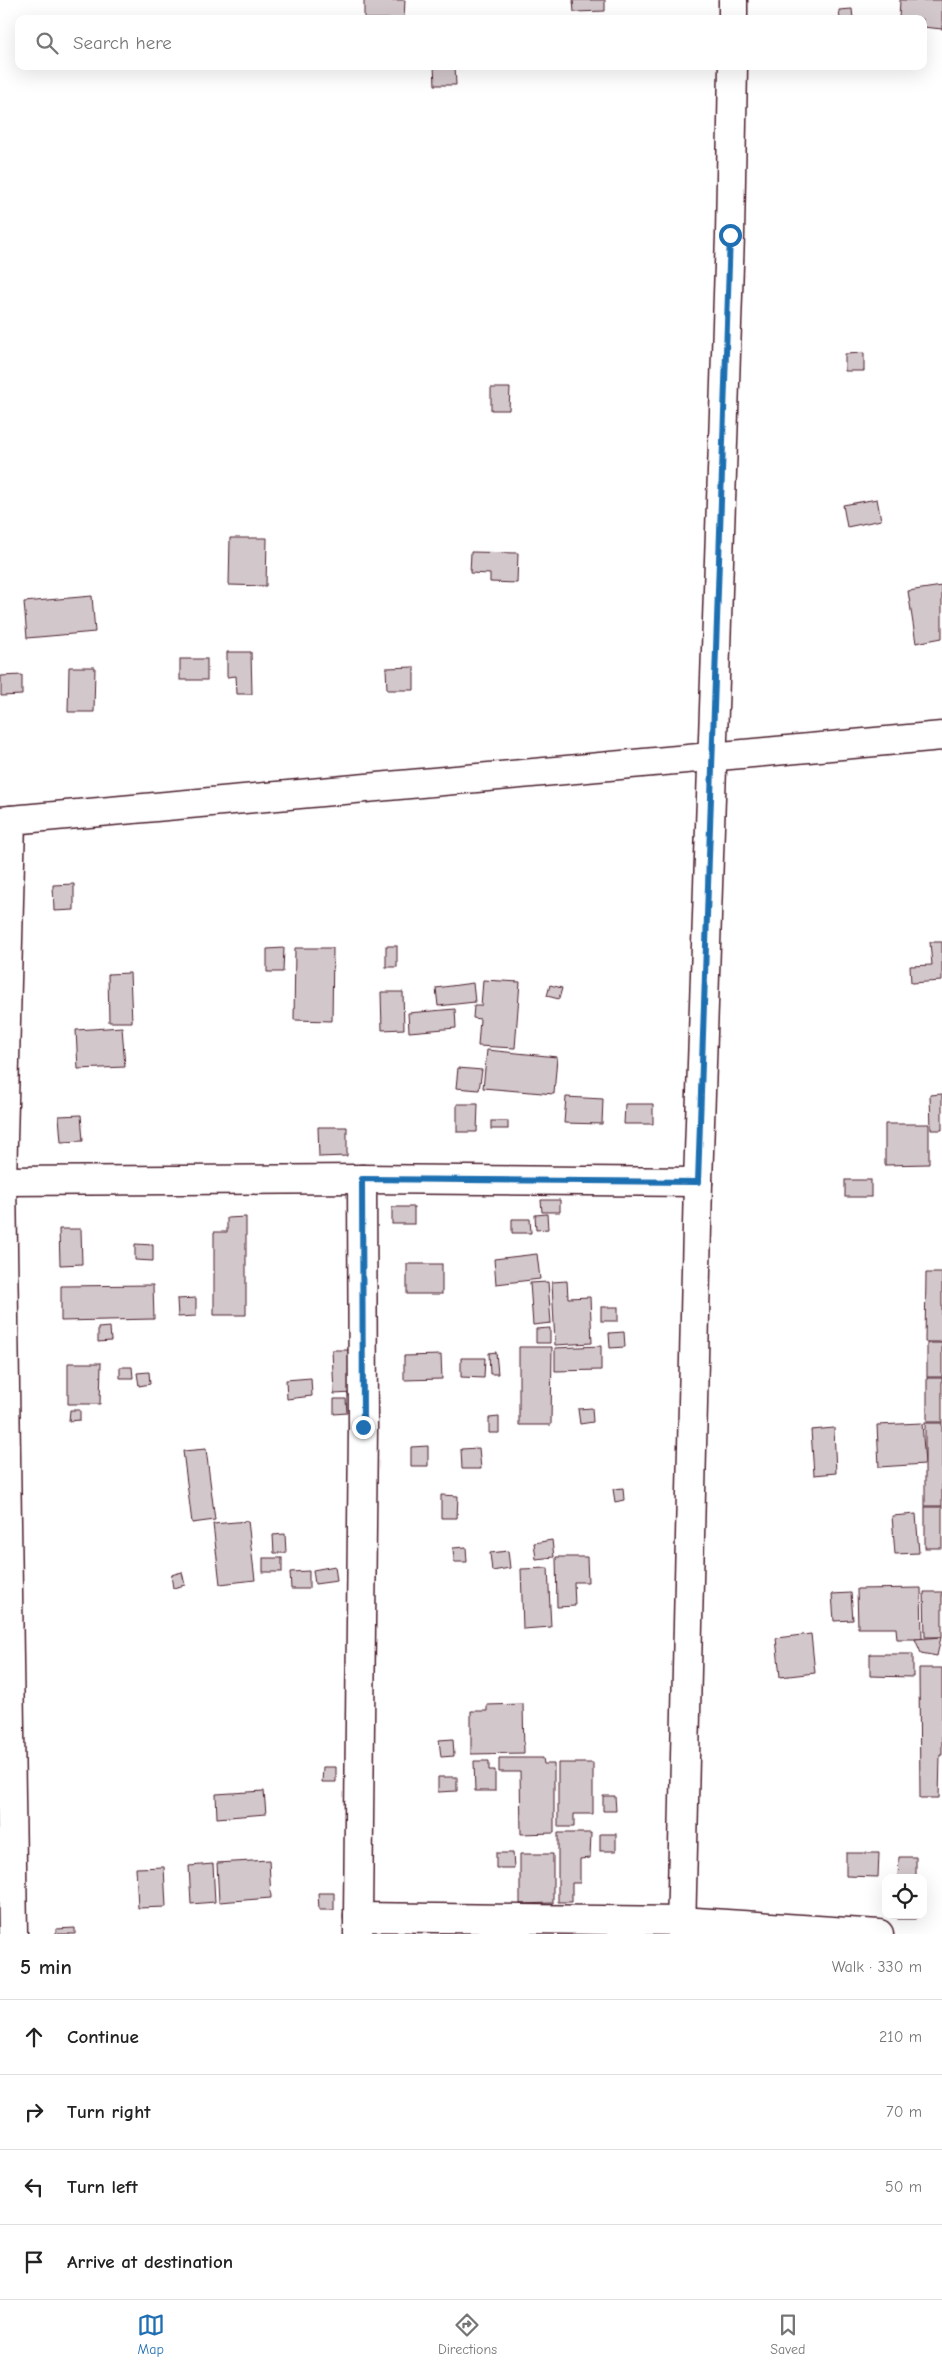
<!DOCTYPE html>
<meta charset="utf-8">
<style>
:root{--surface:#fff;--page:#f2f2f2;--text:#222;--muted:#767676;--line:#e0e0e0;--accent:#1f6fb2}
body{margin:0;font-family:"Comic Neue",sans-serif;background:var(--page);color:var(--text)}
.controls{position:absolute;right:15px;bottom:15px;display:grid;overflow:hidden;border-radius:10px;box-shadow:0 5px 20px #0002}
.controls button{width:45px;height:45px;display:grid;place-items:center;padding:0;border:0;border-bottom:1px solid var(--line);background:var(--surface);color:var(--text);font:25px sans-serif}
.stop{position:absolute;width:15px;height:15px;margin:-11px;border:4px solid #1f6fb2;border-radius:50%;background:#fff}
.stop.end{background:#1f6fb2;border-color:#fff;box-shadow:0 1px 5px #0008}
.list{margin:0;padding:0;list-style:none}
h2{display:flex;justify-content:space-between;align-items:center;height:65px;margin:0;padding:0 20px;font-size:21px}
h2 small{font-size:16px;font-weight:400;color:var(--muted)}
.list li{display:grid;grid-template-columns:32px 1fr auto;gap:15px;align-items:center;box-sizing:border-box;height:75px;padding:0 20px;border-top:1px solid var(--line)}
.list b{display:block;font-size:19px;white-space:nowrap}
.list em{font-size:16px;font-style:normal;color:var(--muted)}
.icon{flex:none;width:28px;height:28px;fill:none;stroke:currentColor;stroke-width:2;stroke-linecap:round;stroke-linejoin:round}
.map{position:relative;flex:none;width:942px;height:1934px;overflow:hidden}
.search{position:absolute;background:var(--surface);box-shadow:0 5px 20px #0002;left:15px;right:15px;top:15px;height:55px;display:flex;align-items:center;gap:12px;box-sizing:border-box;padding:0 18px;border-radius:10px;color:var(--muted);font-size:19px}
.sheet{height:365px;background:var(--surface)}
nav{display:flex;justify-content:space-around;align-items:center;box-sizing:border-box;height:70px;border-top:1px solid var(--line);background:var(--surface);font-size:14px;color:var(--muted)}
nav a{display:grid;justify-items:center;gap:2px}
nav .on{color:var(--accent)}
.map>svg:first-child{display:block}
.building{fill:#d2c7cb;stroke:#4a1f2b}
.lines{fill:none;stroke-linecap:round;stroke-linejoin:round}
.minor-casing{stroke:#4a1f2b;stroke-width:31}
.minor{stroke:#fff;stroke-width:28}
.route{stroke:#1f6fb2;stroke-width:6}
</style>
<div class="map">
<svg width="942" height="1934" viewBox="0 0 942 1934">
<rect width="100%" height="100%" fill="#fff"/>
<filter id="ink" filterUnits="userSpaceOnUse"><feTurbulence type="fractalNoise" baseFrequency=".02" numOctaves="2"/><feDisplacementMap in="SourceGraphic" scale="10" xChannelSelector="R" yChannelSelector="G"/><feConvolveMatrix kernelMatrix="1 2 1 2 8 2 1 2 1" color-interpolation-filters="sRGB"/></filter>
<g filter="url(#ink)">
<!-- building -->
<g class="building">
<polygon points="364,0 405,0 404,19 364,19"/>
<polygon points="573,0 605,0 605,11 574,12"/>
<polygon points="900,0 942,0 942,29 923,27 923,19 899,19"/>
<polygon points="852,9 853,19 840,19 839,10"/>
<polygon points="434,66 455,66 456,85 435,85"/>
<polygon points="864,353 864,371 845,371 845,354"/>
<polygon points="491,388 510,388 509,410 491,410"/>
<polygon points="877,499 881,520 847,527 843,505"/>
<polygon points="230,538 267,538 266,586 229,585"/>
<polygon points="471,552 518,553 517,583 490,582 490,574 470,573"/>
<polygon points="942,586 942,638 916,643 908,591"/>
<polygon points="92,596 95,632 27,638 24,602"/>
<polygon points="227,652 251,652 252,694 237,694 236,676 227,677"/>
<rect x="180" y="659" width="27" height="21"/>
<polygon points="69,667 95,667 94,712 68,712"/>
<polygon points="414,667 414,690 387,690 386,668"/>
<polygon points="22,675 22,695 1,696 1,676"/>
<polygon points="74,884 74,910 54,911 53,885"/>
<polygon points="930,942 942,942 942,981 911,983 910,966 932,965"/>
<rect x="386" y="946" width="11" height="21"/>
<polygon points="284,948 283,972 267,972 267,949"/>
<polygon points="295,948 333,948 332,1021 294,1020"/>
<polygon points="130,973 132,1022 109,1022 108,974"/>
<polygon points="483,980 520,982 515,1048 478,1046 480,1019 473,1018 474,1006 481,1006"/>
<polygon points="473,983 475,1002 438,1006 436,988"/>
<polygon points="550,985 562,988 559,999 547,996"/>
<polygon points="381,992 403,992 404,1029 382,1030"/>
<polygon points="455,1009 456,1028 409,1032 408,1013"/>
<polygon points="122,1027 125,1067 78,1069 76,1030"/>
<polygon points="487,1050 557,1057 554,1094 483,1088"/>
<polygon points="458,1068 482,1070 479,1090 456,1088"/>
<polygon points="942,1094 942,1130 931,1130 930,1095"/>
<polygon points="566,1097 603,1099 602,1124 564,1123"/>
<polygon points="457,1104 478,1104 477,1132 457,1132"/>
<polygon points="625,1104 653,1104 653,1124 624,1124"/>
<polygon points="81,1115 83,1141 61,1142 59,1116"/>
<rect x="491" y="1121" width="17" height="8"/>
<polygon points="885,1124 929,1124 929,1164 885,1165"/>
<polygon points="318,1127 347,1127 347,1156 319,1157"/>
<rect x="845" y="1180" width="26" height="17"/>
<polygon points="541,1200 560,1200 560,1212 542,1212"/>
<rect x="392" y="1207" width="22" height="17"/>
<polygon points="547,1214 548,1229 536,1230 535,1215"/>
<polygon points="246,1217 246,1315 214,1315 214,1232 227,1232 227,1218"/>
<polygon points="512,1219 530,1219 531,1233 512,1233"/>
<polygon points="59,1229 81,1229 82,1264 60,1265"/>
<polygon points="135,1244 153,1245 153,1261 135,1260"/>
<polygon points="537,1254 540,1279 496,1284 494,1259"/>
<rect x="407" y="1264" width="35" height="30"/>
<polygon points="926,1273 942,1273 942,1342 925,1342"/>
<polygon points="567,1281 568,1298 590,1297 592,1343 555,1345 552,1282"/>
<polygon points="548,1282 551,1323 533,1325 530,1283"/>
<polygon points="153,1285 154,1319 61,1321 61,1286"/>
<polygon points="196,1298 196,1316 178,1317 177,1299"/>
<rect x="601" y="1307" width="17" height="14"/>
<polygon points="110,1327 111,1341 98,1342 98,1328"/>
<polygon points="550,1328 550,1343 536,1343 536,1329"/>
<polygon points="624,1332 625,1347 610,1348 609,1333"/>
<rect x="927" y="1343" width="15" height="34"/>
<polygon points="601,1346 601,1370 555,1371 555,1348"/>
<polygon points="519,1347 552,1347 551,1425 519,1425"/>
<polygon points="332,1350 351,1350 353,1393 334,1394"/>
<polygon points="496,1352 498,1374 490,1374 489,1353"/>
<polygon points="441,1355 442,1379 404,1380 404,1356"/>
<polygon points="461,1358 485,1358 484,1378 461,1377"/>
<polygon points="68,1363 101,1363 100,1404 68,1404"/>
<polygon points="120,1367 132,1367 133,1378 120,1378"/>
<polygon points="149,1372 150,1384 139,1386 137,1373"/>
<polygon points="311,1378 312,1396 287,1399 286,1380"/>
<rect x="927" y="1378" width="15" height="44"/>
<polygon points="334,1399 346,1399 347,1413 334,1414"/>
<polygon points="592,1408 593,1422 580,1424 578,1409"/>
<polygon points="70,1410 80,1410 80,1420 69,1421"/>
<polygon points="499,1417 499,1433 489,1433 489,1418"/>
<polygon points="922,1423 925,1464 879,1467 877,1425"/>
<rect x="925" y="1423" width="17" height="83"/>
<polygon points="834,1428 836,1473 814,1475 811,1430"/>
<polygon points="428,1446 428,1466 411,1466 411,1447"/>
<polygon points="479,1448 481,1469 462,1469 461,1449"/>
<polygon points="206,1449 215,1520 192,1523 183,1451"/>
<polygon points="623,1488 624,1500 615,1502 613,1489"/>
<polygon points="441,1495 458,1496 457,1518 441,1518"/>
<rect x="925" y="1507" width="17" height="41"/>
<polygon points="916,1514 919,1553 895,1554 892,1516"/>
<polygon points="248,1521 255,1580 220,1584 213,1524"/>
<polygon points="285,1534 286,1553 274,1553 273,1535"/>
<polygon points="552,1540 554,1557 536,1559 534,1543"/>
<polygon points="466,1547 467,1562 454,1562 453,1548"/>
<polygon points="508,1551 510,1568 492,1571 490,1553"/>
<polygon points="556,1557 587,1557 588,1582 574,1582 575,1606 557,1607"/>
<rect x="263" y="1558" width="19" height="14"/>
<polygon points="335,1566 337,1581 315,1584 313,1570"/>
<polygon points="548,1568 551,1627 523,1629 521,1569"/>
<polygon points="309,1571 309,1589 291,1589 290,1572"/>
<polygon points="182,1572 185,1585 173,1588 171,1575"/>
<polygon points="921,1588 922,1639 897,1639 896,1628 858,1628 857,1589"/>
<polygon points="924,1592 942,1592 942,1637 925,1637"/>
<polygon points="851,1593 853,1620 834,1621 832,1594"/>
<polygon points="811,1634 815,1673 780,1677 776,1638"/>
<polygon points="941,1637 937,1656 921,1653 915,1639"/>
<polygon points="870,1654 913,1654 913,1677 870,1676"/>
<polygon points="919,1668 942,1668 942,1755 940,1755 939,1798 920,1798"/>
<polygon points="523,1704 524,1753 471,1754 471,1711 487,1711 487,1705"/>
<polygon points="453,1739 454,1756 441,1757 439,1740"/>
<polygon points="499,1758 543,1758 544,1764 554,1764 554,1833 521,1834 520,1772 499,1772"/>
<polygon points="474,1761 489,1761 489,1770 495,1770 495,1791 475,1791"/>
<polygon points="558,1763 593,1763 593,1814 574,1814 574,1827 558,1827"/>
<polygon points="323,1767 336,1767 336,1782 322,1782"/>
<polygon points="438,1777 457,1777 457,1791 438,1792"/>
<polygon points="264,1791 266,1814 217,1818 216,1794"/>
<polygon points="603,1796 615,1796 616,1811 603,1811"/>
<polygon points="558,1833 591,1833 590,1858 580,1859 580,1883 572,1883 572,1902 558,1902"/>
<rect x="600" y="1834" width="16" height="17"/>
<polygon points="496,1853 513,1853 514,1868 496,1868"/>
<polygon points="846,1853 879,1853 878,1877 846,1876"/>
<polygon points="520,1854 553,1854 553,1903 520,1904"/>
<polygon points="899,1857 916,1857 916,1878 898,1878"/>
<polygon points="269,1860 271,1898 219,1902 217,1863"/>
<polygon points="213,1864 215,1902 191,1904 189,1866"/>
<polygon points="164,1867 166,1907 138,1908 136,1868"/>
<polygon points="318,1893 334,1893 334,1910 319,1910"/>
<rect x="898" y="1915" width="17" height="4"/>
<polygon points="75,1928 75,1934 56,1934 56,1929"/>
</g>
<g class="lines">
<!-- minor casing -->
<g class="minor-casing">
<g id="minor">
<polyline points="733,19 733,0"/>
<polyline points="11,820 2,1181 13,1934"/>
<polyline points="0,821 942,736"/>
<polyline points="0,1181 362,1179 698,1182"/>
<polyline points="358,1917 363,1427 362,1179"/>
<polyline points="358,1934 358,1917 680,1921 879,1934"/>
<polyline points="681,1934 698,1182 730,235 733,66"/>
</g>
</g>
<!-- minor -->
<use href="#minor" class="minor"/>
</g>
</g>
<g class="lines" filter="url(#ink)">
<!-- route -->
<polyline class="route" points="363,1427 362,1179 698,1182 730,235"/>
</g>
</svg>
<div class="controls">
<button><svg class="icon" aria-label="locate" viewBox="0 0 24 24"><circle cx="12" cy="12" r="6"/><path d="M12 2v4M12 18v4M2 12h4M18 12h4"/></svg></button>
</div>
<div class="stop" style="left:730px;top:235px"></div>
<div class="stop end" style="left:363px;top:1427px"></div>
<div class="search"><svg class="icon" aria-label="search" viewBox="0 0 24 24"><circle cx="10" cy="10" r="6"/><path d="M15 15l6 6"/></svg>Search here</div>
</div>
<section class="sheet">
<h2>5 min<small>Walk · 330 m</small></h2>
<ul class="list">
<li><svg class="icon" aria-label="ahead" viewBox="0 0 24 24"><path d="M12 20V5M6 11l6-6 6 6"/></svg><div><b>Continue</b></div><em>210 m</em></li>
<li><svg class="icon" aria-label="right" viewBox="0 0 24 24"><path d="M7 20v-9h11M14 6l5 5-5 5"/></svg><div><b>Turn right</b></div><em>70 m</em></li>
<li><svg class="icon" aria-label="left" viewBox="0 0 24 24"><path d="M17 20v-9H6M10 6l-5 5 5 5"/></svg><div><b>Turn left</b></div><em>50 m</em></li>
<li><svg class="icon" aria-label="arrive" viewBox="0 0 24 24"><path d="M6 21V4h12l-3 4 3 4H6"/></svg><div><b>Arrive at destination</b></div></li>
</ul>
</section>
<nav>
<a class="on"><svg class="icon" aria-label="map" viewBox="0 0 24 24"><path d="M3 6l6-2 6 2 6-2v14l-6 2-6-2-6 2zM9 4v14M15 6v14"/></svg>Map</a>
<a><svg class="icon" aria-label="directions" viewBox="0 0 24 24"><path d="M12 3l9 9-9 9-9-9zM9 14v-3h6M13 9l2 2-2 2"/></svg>Directions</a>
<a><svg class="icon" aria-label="saved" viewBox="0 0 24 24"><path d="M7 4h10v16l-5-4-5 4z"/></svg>Saved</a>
</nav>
